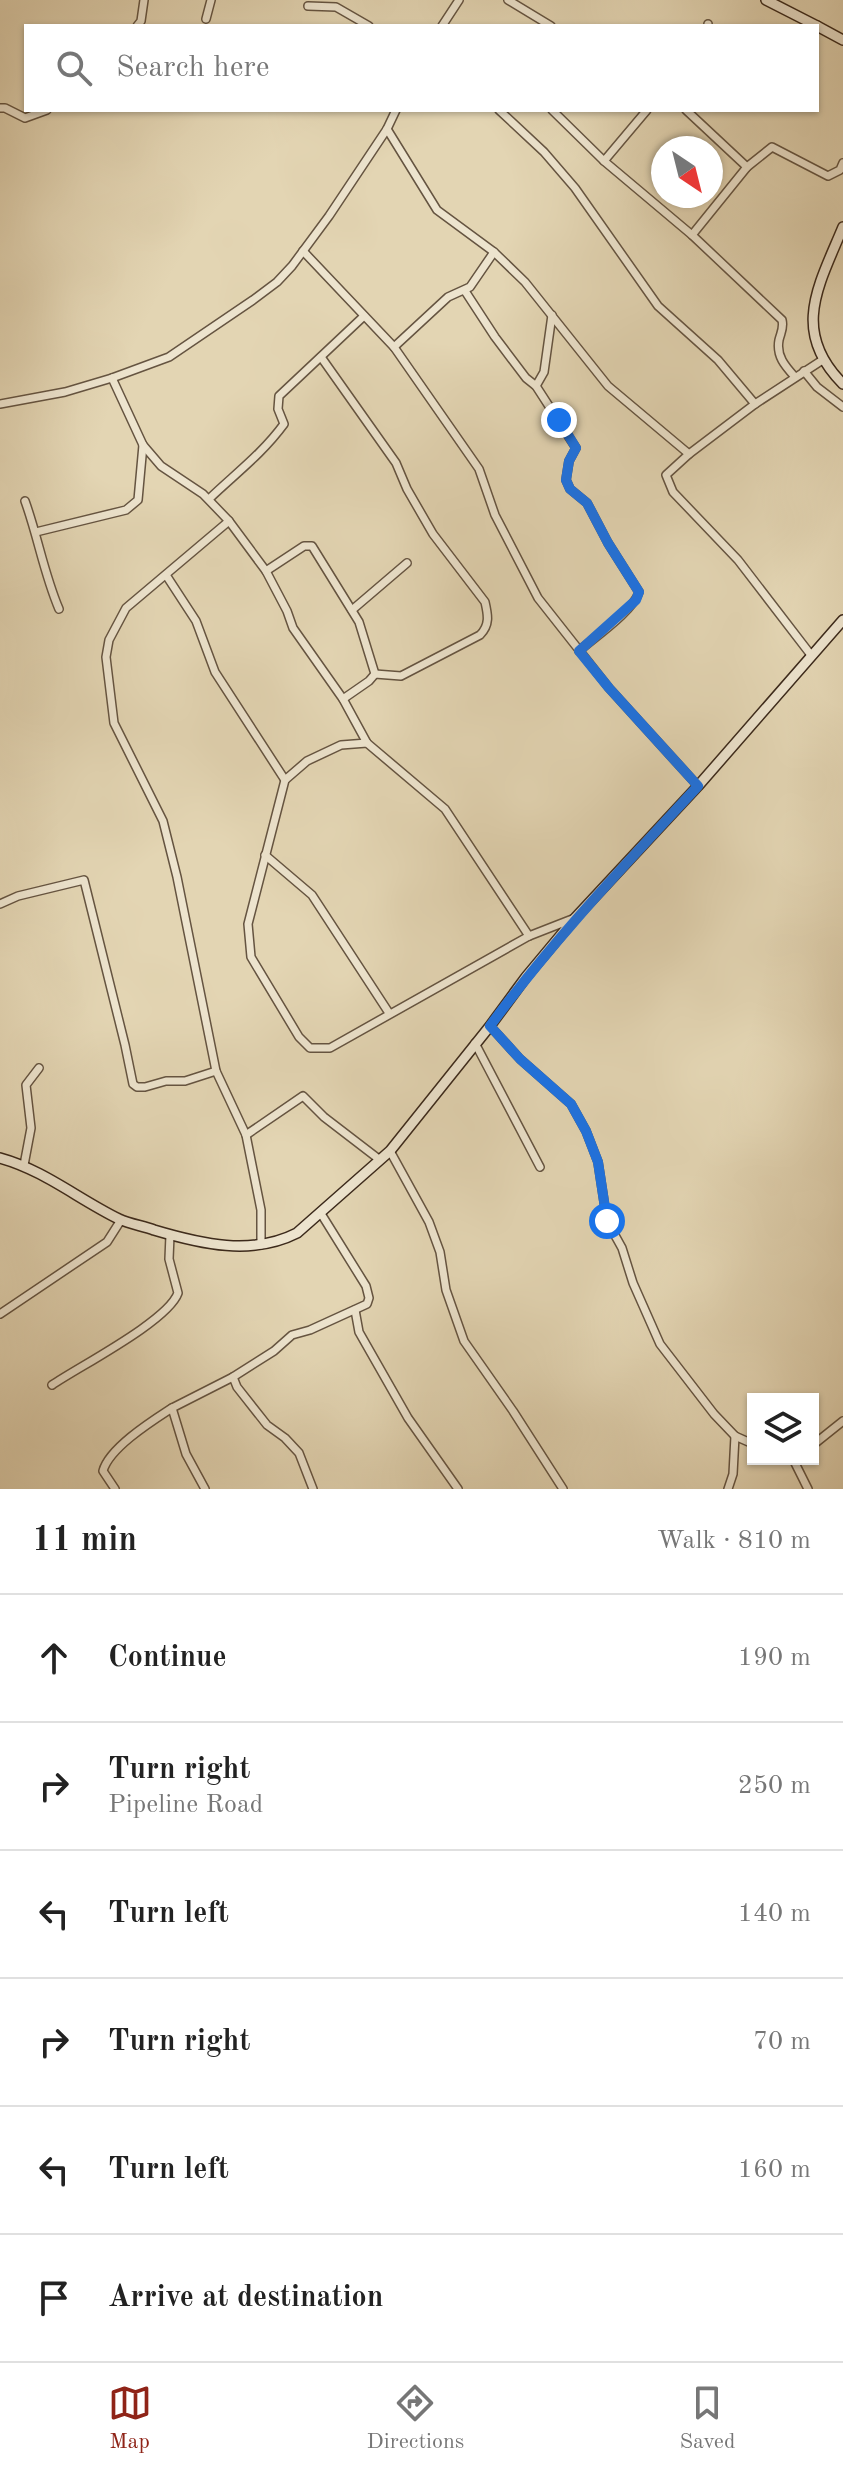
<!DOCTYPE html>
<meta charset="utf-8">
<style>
:root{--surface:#fff;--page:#f2f2f2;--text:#222;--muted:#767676;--line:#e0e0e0;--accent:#8f2418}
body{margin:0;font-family:"Old Standard TT",serif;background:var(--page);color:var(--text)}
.controls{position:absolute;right:24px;bottom:24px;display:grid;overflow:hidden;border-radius:0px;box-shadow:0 2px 6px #0004}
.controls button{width:72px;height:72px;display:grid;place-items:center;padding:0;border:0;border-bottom:2px solid var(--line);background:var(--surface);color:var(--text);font:40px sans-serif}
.compass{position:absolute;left:651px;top:136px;width:72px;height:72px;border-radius:50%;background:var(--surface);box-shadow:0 2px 6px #0004;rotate:145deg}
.stop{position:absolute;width:24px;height:24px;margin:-18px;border:6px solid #1a73e8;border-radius:50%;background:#fff}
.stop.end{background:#1a73e8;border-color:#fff;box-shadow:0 2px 8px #0008}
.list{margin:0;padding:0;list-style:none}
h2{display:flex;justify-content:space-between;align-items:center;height:104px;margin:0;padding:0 32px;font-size:34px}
h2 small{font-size:26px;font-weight:400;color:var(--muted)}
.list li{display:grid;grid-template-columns:52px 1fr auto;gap:24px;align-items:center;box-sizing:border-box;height:128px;padding:0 32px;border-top:2px solid var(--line)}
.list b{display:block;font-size:30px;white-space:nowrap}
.list p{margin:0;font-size:26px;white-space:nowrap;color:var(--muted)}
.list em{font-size:26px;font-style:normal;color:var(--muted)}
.icon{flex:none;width:44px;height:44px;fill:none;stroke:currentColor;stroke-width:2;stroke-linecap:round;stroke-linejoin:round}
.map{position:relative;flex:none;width:843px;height:1489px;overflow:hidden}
.search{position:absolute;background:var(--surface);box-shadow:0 2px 6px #0004;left:24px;right:24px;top:24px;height:88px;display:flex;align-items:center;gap:20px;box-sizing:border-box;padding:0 28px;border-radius:0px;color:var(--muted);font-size:30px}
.sheet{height:872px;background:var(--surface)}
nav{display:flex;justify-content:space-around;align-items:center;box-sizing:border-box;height:112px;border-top:2px solid var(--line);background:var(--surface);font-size:22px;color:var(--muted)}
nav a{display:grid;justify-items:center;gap:4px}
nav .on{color:var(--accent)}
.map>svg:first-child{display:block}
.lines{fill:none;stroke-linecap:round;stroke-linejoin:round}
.street-casing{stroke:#655441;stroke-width:10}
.secondary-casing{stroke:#3b291b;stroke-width:12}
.street{stroke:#ede4ce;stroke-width:7}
.secondary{stroke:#ede4ce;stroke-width:9}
.route{stroke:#1a73e8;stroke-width:10}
</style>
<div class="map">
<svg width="843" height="1489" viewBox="0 0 843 1489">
<rect width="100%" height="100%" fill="#e3d5b3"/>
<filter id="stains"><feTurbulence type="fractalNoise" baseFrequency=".0025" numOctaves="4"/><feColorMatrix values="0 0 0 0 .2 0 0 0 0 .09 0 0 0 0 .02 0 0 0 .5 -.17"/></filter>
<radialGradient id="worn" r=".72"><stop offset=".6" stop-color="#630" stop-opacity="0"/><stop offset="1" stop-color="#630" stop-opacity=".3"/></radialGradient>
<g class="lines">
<!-- street casing -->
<g class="street-casing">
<g id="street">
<polyline points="508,0 551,26"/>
<polyline points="308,6 336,7 369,26"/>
<polyline points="206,19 211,0"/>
<polyline points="137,26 141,21 144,0"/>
<polyline points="442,26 459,0"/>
<polyline points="708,26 708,24"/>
<polyline points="0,108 5,108 25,118 47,110"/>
<polyline points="499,110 544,152 575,188 658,306 718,360 755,404"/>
<path d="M552,110L604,161L692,235L782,320C784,328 781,332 779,340C776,356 785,366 795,377"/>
<polyline points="686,110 747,167"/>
<polyline points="387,129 437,210 494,252 525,282 608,386 689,454"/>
<polyline points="604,161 647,110"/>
<polyline points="692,235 747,167 772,147 828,176 840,170 843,163"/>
<polyline points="303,251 394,347 479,469 495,515 538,598 609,688 698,786"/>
<path d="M465,291L495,337L526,378L536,386L576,448L569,461L566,480L570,489L587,503L608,543L639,592C634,610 595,637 579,651"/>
<polyline points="394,347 448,297 470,287 494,252"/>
<path d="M321,357L396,463L407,489L433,534L485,602C488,615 490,625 480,635L401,676L375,674"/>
<polyline points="804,371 817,387 843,407"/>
<polyline points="112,378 143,445 161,466 203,494 229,521 266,571 287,611 293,628 343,699 367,743 445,809 529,936"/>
<polyline points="536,386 544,372 552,315"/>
<polyline points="0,404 65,392 112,378 169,357 253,300 277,282 292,266 329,216 387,129 396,110"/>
<path d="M209,499C235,474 262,454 284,424L278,409L279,396L364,316"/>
<path d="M25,501C38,537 44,574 59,609"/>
<polyline points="229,521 126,608 109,640 106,657 114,723 163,821 177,877 216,1071 246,1135 261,1210 261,1245"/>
<polyline points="36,532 126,510 138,500 143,445"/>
<polyline points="266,571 304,546 312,546 359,622 375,674 369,681 343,699"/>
<polyline points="166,575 196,621 215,672 285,780"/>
<polyline points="352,610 407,563"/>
<polyline points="811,655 738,560 673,492 666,475 689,454 755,404 824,359"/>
<polyline points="367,743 341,745 307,761 285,780 248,924 251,957 299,1037 310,1048 330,1048 529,936 575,918"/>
<polyline points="265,855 312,895 389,1013"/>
<polyline points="0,904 18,896 84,880 125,1045 133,1084 137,1087 145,1087 166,1081 185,1081 216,1071"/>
<polyline points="490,1026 520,1059 571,1104 586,1131 598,1162 607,1221 622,1248 633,1283 660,1344 714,1414 735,1436 753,1444"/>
<polyline points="475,1043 540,1167"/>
<polyline points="246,1135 303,1096 324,1117 380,1160"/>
<polyline points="390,1151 429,1222 440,1252 446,1290 464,1341 513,1411 563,1489"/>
<polyline points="24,1165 31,1128 26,1085 39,1068"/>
<polyline points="355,1310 359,1332 408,1418 458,1489"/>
<polyline points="0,1314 107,1242 121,1220"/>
<polyline points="233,1377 237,1387 267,1425 285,1438 299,1453 313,1489"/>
<path d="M52,1385C80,1366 168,1321 178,1293L169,1259L170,1235"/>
<polyline points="813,1445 843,1421"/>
<polyline points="794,1461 808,1489"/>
<path d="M115,1489L103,1471C109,1448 152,1421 172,1408"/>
<polyline points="205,1489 186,1454 172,1408 233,1377 274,1351 292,1335 310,1330 367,1304 369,1298 366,1286 320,1212"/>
<polyline points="728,1489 733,1474 735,1436"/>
</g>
</g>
<!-- secondary casing -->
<g class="secondary-casing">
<g id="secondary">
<polyline points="766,0 817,26"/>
<polyline points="817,26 843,40"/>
<path d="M843,227C819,285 790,331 843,384"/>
<path d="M0,1158C44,1170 78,1199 119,1219C130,1224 143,1226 154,1230C201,1244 252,1256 297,1233L390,1151L490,1026L526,977L576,917L698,786L843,620"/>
</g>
</g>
<!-- street -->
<use href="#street" class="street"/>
<!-- secondary -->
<use href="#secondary" class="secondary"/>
</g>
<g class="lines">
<!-- route -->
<path class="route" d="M559,420L576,448L569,461L566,480L570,489L587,503L608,543L639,592L636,600L579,651L609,688L698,786C626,864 553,940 490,1026L520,1059L571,1104L586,1131L598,1162L607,1221"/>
</g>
<rect width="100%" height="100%" filter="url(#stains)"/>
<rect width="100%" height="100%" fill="url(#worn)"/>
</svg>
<div class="controls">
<button><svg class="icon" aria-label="layers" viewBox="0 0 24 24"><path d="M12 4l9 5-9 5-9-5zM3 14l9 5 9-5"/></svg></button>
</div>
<svg class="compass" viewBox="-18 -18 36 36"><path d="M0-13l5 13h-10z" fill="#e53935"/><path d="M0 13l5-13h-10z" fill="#767676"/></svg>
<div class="stop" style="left:607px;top:1221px"></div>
<div class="stop end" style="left:559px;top:420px"></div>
<div class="search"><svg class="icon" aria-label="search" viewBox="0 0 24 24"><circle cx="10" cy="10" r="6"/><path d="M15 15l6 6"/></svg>Search here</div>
</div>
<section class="sheet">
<h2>11 min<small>Walk · 810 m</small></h2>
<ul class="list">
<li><svg class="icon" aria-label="ahead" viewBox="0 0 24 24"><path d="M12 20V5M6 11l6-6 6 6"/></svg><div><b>Continue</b></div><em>190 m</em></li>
<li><svg class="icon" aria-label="right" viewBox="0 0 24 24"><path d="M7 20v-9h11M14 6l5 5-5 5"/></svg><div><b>Turn right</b><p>Pipeline Road</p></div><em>250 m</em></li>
<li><svg class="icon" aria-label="left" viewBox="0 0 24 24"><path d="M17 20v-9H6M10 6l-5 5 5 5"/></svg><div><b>Turn left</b></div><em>140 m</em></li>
<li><svg class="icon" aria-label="right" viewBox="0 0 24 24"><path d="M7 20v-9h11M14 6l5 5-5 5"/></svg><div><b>Turn right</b></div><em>70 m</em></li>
<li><svg class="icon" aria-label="left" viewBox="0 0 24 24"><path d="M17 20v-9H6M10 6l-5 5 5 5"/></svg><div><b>Turn left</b></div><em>160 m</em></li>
<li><svg class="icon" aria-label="arrive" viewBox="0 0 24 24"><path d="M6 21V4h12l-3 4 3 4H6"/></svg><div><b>Arrive at destination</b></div></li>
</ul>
</section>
<nav>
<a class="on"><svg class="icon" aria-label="map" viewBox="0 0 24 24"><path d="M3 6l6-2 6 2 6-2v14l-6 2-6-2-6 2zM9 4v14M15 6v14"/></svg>Map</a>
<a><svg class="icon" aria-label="directions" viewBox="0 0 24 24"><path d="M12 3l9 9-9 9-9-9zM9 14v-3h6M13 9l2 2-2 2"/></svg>Directions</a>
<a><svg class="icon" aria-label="saved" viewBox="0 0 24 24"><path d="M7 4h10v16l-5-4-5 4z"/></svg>Saved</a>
</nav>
